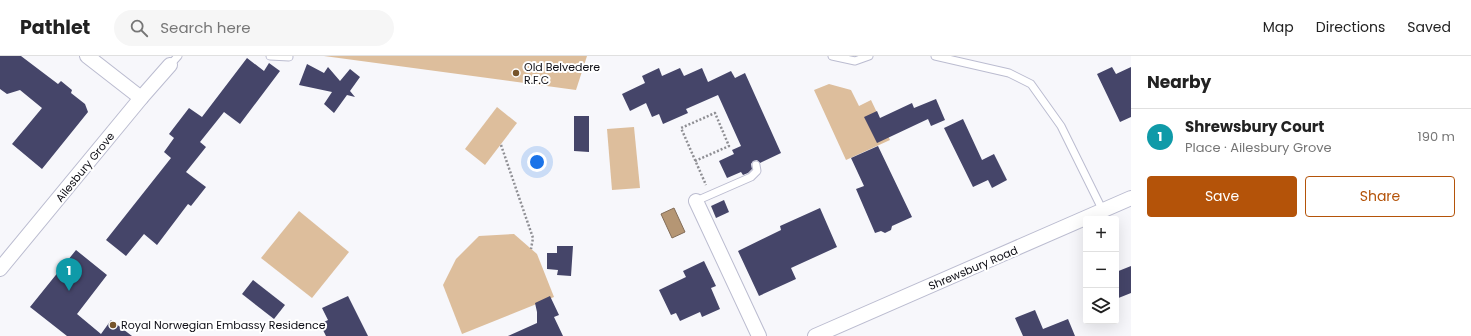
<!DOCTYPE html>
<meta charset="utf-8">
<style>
:root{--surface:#fff;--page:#f6f6f6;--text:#222;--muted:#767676;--line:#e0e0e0;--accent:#b45309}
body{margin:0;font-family:Poppins,sans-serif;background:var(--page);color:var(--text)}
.controls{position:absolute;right:12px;bottom:12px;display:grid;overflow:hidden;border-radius:4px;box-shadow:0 4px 16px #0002}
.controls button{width:36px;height:36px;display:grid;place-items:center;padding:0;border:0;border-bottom:1px solid var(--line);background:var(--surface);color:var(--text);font:20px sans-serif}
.you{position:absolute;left:537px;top:106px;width:14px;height:14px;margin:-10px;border:3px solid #fff;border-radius:50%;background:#1a73e8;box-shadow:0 0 0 6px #1a73e833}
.badge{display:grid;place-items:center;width:26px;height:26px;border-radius:50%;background:var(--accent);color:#fff;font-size:13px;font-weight:700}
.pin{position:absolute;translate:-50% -33px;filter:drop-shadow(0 1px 2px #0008)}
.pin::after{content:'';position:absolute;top:21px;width:14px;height:12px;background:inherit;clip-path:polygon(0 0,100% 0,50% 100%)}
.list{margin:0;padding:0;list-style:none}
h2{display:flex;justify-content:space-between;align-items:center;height:52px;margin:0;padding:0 16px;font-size:17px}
h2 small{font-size:13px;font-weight:400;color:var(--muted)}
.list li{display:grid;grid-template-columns:26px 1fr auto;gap:12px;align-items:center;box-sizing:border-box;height:56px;padding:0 16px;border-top:1px solid var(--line)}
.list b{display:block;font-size:15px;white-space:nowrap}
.list p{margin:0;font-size:13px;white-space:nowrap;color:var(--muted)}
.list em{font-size:13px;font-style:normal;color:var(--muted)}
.actions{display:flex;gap:8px;padding:12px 16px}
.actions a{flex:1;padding:9px 0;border:1px solid var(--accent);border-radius:4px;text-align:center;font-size:14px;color:var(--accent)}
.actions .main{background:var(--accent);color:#fff}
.icon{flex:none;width:22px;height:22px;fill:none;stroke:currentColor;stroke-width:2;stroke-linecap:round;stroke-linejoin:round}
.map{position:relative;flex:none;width:1131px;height:280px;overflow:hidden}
header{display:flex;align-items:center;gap:24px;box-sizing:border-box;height:56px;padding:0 20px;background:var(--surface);border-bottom:1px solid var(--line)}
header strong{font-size:19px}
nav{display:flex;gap:22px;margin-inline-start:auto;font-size:14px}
.search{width:280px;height:36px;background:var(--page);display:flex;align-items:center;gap:10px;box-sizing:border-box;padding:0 14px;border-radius:22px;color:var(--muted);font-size:15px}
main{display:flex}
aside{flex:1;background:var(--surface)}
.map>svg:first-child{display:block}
.green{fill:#ddbe9c}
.water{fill:#b59674;stroke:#836d58}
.building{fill:#454569}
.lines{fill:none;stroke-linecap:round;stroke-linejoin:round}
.lane-casing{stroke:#bbbcd0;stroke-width:9}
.street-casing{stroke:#bbbcd0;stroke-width:16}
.path{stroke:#8f8f94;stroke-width:2.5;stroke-dasharray:2 2;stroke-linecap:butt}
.lane{stroke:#fff;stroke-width:7}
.street{stroke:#fff;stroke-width:14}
.poi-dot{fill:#76542b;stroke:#fff;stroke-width:1.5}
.labels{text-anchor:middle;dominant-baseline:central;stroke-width:4;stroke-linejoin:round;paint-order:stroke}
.poi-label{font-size:11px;fill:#0e0e15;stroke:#fff;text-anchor:start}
.street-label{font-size:11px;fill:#0e0e15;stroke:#fff}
</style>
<header>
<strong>Pathlet</strong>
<div class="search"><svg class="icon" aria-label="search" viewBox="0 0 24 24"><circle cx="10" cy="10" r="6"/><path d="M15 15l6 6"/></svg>Search here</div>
<nav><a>Map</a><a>Directions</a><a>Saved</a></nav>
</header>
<main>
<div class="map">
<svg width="1131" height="280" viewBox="0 0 1131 280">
<rect width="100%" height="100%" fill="#f7f7fb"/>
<!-- green -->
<g class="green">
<polygon points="324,0 587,0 576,34"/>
<polygon points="829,28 851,34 859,50 871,44 890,84 846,104 814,34"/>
<polygon points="497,51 517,67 485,109 465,93"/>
<polygon points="634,71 640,132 612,134 607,73"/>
<polygon points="299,155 349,196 312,242 261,202"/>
<polygon points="514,178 537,198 554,241 462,278 443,229 456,203 479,180"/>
</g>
<!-- water -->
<polygon class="water" points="674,152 685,176 672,182 661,158"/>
<!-- building -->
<g class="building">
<polygon points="0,0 21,0 58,28 61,25 72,34 71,37 85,48 88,56 42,113 12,88 42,52 20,34 7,38 0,33"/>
<polygon points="247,2 264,15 269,7 280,15 240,68 224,56 200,86 206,91 186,116 206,131 191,150 188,148 157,189 144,178 126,200 106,184 171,102 164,96 174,82 169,78 189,52 202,61"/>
<polygon points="307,8 324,17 328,11 340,25 350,13 360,21 350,35 355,41 347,39 334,57 324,48 332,36 299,29"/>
<polygon points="1112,11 1116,18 1131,11 1131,61 1120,66 1097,18"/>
<polygon points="659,12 662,20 680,12 684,20 702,12 708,26 731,15 735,22 745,17 781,97 760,107 757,104 753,105 751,108 752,113 748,117 743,119 741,116 727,122 719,105 734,98 732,94 741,90 718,39 686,53 688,57 663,68 659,58 652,61 646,47 630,55 622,38 645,27 642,20"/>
<polygon points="936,43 945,64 931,70 928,63 877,87 864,61 877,55 880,62 912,47 914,52"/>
<polygon points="574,60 589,60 589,96 574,95"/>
<polygon points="963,63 982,104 994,98 1007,124 992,132 988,124 973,131 944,72"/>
<polygon points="878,90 912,161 892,170 891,174 885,177 881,175 875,177 856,133 864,130 851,102"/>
<polygon points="724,144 729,156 716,162 711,150"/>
<polygon points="820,152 837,191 791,212 796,223 759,240 738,195 781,174 780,170"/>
<polygon points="557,190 573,190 571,220 557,219 558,214 547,213 547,197 557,197"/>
<polygon points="76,194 107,219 77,258 101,278 111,264 132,280 67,280 30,251"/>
<polygon points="704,205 716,230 711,232 720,253 702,261 700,256 680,265 676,257 671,259 659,234 686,221 683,215"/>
<polygon points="1131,210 1131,237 1116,243 1116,216"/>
<polygon points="253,224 285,249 274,263 242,238"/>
<polygon points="348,240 368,280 326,280 320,268 328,264 322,252"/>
<polygon points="550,240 559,259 554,261 563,280 508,280 537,267 537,256 535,247"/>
<polygon points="1035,254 1043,273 1068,263 1075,280 1023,280 1015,262"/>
</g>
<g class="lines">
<!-- lane casing -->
<g class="lane-casing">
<g id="lane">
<polyline points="270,0 289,1"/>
<polyline points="832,0 855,5 869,0"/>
<polyline points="935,0 1009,17 1031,28 1061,70 1103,155"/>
<polyline points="170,9 178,0"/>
<polyline points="696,145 751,121 757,115 756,109"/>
</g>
</g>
<!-- street casing -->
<g class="street-casing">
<g id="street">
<polyline points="87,0 141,42"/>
<polyline points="696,145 759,280"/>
<polyline points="0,213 141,42 170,9"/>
<polyline points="815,280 1131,142"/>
</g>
</g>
<!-- path -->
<g class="path">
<polyline points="501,89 533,182 531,193"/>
<polyline points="695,105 729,90 715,57 681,72 706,129"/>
</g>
<!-- lane -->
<use href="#lane" class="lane"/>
<!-- street -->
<use href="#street" class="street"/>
</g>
<!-- markers -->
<g class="poi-dot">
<circle cx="516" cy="17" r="4"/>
<circle cx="113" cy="269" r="4"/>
</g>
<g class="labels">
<!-- poi labels -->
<g class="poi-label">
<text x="524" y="11">Old Belvedere<tspan x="524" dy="13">R.F.C</tspan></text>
<text x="121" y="269">Royal Norwegian Embassy Residence</text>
</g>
<!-- street labels -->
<g class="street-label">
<text transform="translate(85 111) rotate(-51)">Ailesbury Grove</text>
<text transform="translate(973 212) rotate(-23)">Shrewsbury Road</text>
</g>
</g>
</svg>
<div class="controls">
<button>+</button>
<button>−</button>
<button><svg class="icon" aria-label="layers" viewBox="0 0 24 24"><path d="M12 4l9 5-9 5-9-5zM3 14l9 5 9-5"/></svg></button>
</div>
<div class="you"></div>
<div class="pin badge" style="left:69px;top:235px;background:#0f9aa8">1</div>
</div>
<aside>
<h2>Nearby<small></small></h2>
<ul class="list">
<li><span class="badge" style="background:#0f9aa8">1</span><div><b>Shrewsbury Court</b><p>Place · Ailesbury Grove</p></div><em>190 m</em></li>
</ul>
<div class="actions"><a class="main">Save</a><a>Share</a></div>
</aside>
</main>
